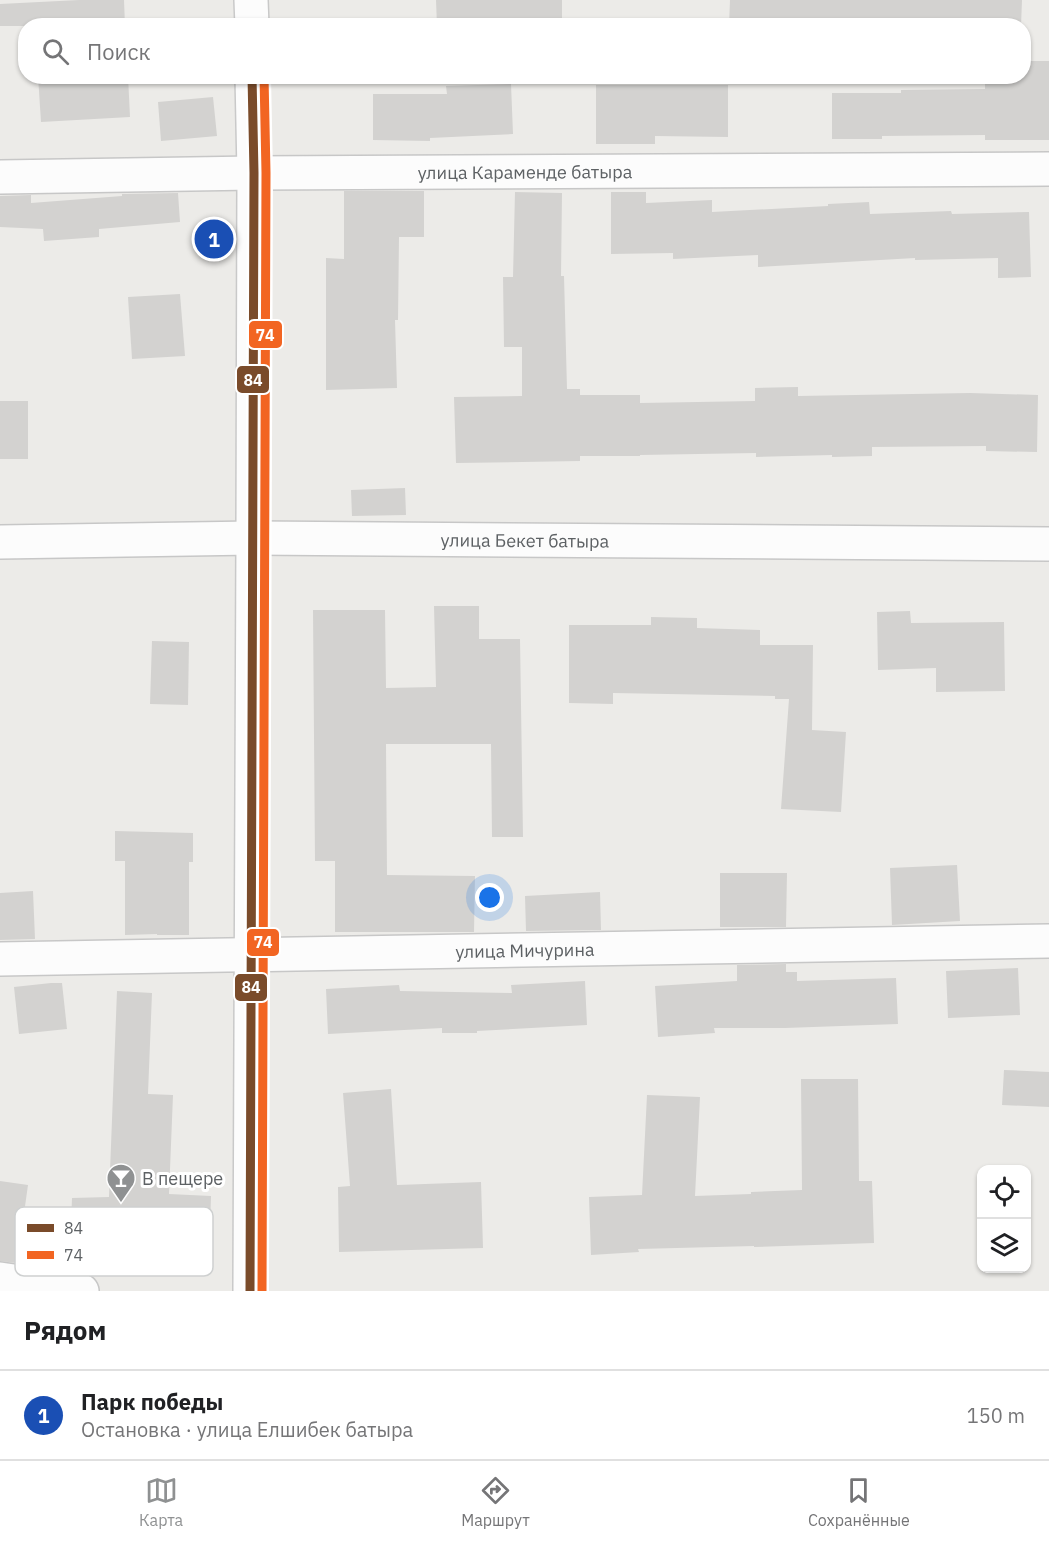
<!DOCTYPE html>
<html lang="ru">
<meta charset="utf-8">
<style>
:root{--surface:#fff;--page:#f6f6f6;--text:#202124;--muted:#757577;--line:#e0e0e0;--accent:#8f9192}
body{margin:0;font-family:"IBM Plex Sans",sans-serif;background:var(--page);color:var(--text)}
.controls{position:absolute;right:18px;bottom:18px;display:grid;overflow:hidden;border-radius:12px;box-shadow:0 2px 4px #0004}
.controls button{width:54px;height:54px;display:grid;place-items:center;padding:0;border:0;border-bottom:2px solid var(--line);background:var(--surface);color:var(--text);font:30px sans-serif}
.you{position:absolute;left:490px;top:898px;width:21px;height:21px;margin:-15px;border:4px solid #fff;border-radius:50%;background:#1a73e8;box-shadow:0 0 0 9px #1a73e833}
.badge{display:grid;place-items:center;width:39px;height:39px;border-radius:50%;background:var(--accent);color:#fff;font-size:20px;font-weight:700}
.pin{position:absolute;translate:-50% -50%;border:3px solid #fff;box-shadow:0 2px 6px #0006}
.list{margin:0;padding:0;list-style:none}
h2{display:flex;justify-content:space-between;align-items:center;height:78px;margin:0;padding:0 24px;font-size:26px}
h2 small{font-size:20px;font-weight:400;color:var(--muted)}
.list li{display:grid;grid-template-columns:39px 1fr auto;gap:18px;align-items:center;box-sizing:border-box;height:90px;padding:0 24px;border-top:2px solid var(--line)}
.list b{display:block;font-size:22px;white-space:nowrap}
.list p{margin:0;font-size:20px;white-space:nowrap;color:var(--muted)}
.list em{font-size:20px;font-style:normal;color:var(--muted)}
.icon{flex:none;width:33px;height:33px;fill:none;stroke:currentColor;stroke-width:2;stroke-linecap:round;stroke-linejoin:round}
.map{position:relative;flex:none;width:1049px;height:1291px;overflow:hidden}
.search{position:absolute;background:var(--surface);box-shadow:0 2px 4px #0004;left:18px;right:18px;top:18px;height:66px;display:flex;align-items:center;gap:15px;box-sizing:border-box;padding:0 21px;border-radius:24px;color:var(--muted);font-size:22px}
.sheet{height:168px;background:var(--surface)}
nav{display:flex;justify-content:space-around;align-items:center;box-sizing:border-box;height:84px;border-top:2px solid var(--line);background:var(--surface);font-size:16px;color:var(--muted)}
nav a{display:grid;justify-items:center;gap:3px}
nav .on{color:var(--accent)}
.map>svg:first-child{display:block}
.building{fill:#d3d2d0}
.lines{fill:none;stroke-linecap:round;stroke-linejoin:round}
.minor-casing{stroke:#c7c7c7;stroke-width:36}
.secondary-casing{stroke:#c9c9c9;stroke-width:36}
.minor{stroke:#fcfcfc;stroke-width:33}
.secondary{stroke:#fcfcfc;stroke-width:33}
.bus-1-casing{stroke:#fff;stroke-width:14}
.bus-2-casing{stroke:#fff;stroke-width:14}
.bus-1{stroke:#7a4b2a;stroke-width:9}
.bus-2{stroke:#f26522;stroke-width:9}
.labels{text-anchor:middle;dominant-baseline:central;stroke-width:6;stroke-linejoin:round;paint-order:stroke}
.street-label{font-size:18px;fill:#5d6164;stroke:#fff}
.poi-label{font-size:18px;fill:#5d6164;stroke:#fff;text-anchor:start}
.key{fill:#fff;stroke:#ced0d0;stroke-width:1.5}
.key-label{font-size:16px;fill:#5d6164}
.line-badge{stroke:#fff;stroke-width:2}
.badge-label{font-size:16px;text-anchor:middle;font-weight:bold;fill:#fff}
</style>
<div class="map">
<svg width="1049" height="1291" viewBox="0 0 1049 1291">
<rect width="100%" height="100%" fill="#ecebe8"/>
<!-- building -->
<g class="building">
<polygon points="79,0 124,0 125,26 0,26 0,4"/>
<polygon points="436,0 562,0 562,26 437,26"/>
<polygon points="730,0 1022,0 1021,26 729,26"/>
<polygon points="1023,61 1049,61 1049,140 985,140 985,135 882,136 882,139 832,139 832,93 901,93 901,90 985,89 985,76 1023,76"/>
<polygon points="38,76 128,76 130,117 41,122"/>
<polygon points="511,84 513,134 430,138 430,141 373,140 373,94 447,94 446,86"/>
<polygon points="596,85 728,85 728,137 655,136 655,144 596,144"/>
<polygon points="213,97 217,136 161,141 158,102"/>
<polygon points="344,191 424,191 424,237 399,237 398,320 395,320 397,388 326,390 326,258 344,259"/>
<polygon points="515,192 562,193 561,276 564,276 567,389 580,389 580,395 640,395 640,403 755,401 755,388 798,387 798,396 970,393 1038,395 1037,452 986,451 986,446 872,447 872,456 832,457 832,455 756,457 756,453 640,455 640,456 580,456 580,461 456,463 454,397 522,396 522,347 504,347 503,277 513,277"/>
<polygon points="611,192 646,192 646,203 712,200 712,212 828,206 828,204 869,202 870,214 951,211 952,214 1029,212 1031,277 998,278 998,258 915,260 915,258 758,267 758,255 673,259 673,253 611,254"/>
<polygon points="178,193 180,222 99,229 99,237 44,241 43,229 0,227 0,196 31,195 31,203 122,196 122,194"/>
<polygon points="180,294 185,356 132,359 128,297"/>
<rect x="0" y="401" width="28" height="58"/>
<polygon points="405,488 406,515 352,516 351,490"/>
<polygon points="434,606 479,606 479,639 520,639 523,837 492,837 491,744 386,744 387,875 475,876 474,932 335,932 335,861 315,861 313,610 385,610 386,688 436,687"/>
<polygon points="910,611 911,623 1004,622 1005,691 936,692 936,668 878,670 877,612"/>
<polygon points="651,617 697,618 697,628 760,630 760,645 813,645 812,730 846,732 841,812 781,809 789,699 775,699 775,696 613,693 613,704 569,703 569,625 651,625"/>
<polygon points="152,641 189,642 188,705 150,704"/>
<polygon points="115,831 193,833 193,862 189,862 189,935 157,935 157,934 125,935 125,861 115,861"/>
<polygon points="957,865 960,921 892,925 890,868"/>
<polygon points="720,873 787,873 786,927 720,927"/>
<polygon points="33,891 35,939 0,940 0,893"/>
<polygon points="600,892 601,930 526,931 525,896"/>
<polygon points="786,964 786,972 797,972 797,981 896,978 898,1024 785,1028 714,1028 715,1033 658,1037 655,986 737,981 737,965"/>
<polygon points="1018,968 1020,1015 948,1018 946,971"/>
<polygon points="585,981 587,1025 477,1031 477,1033 442,1033 442,1028 328,1034 326,989 399,985 400,991 512,993 511,985"/>
<polygon points="51,983 62,983 67,1029 19,1034 14,987"/>
<polygon points="117,991 152,993 148,1094 173,1095 169,1194 211,1196 209,1257 70,1252 72,1198 109,1197"/>
<polygon points="1004,1070 1049,1072 1049,1107 1002,1105"/>
<polygon points="801,1079 858,1079 859,1181 872,1181 874,1243 754,1247 754,1246 638,1249 639,1252 591,1255 589,1197 642,1195 647,1095 700,1097 695,1196 751,1194 751,1192 802,1190"/>
<polygon points="391,1089 397,1185 481,1182 483,1248 339,1252 338,1187 350,1186 343,1093"/>
<polygon points="0,1181 28,1185 17,1263 0,1261"/>
</g>
<g class="lines">
<!-- minor casing -->
<g class="minor-casing">
<g id="minor">
<path id="s1" d="M0,177L254,173L1049,169"/>
<path id="s2" d="M0,542L253,538L1049,544"/>
<path id="s3" d="M0,959L1049,941"/>
<polyline points="0,1279 82,1291"/>
</g>
</g>
<!-- secondary casing -->
<g class="secondary-casing">
<g id="secondary">
<polyline points="251,0 252,26"/>
<polyline points="250,1291 253,538 254,173 252,76"/>
</g>
</g>
<!-- minor -->
<use href="#minor" class="minor"/>
<!-- secondary -->
<use href="#secondary" class="secondary"/>
<!-- bus-1 casing -->
<g class="bus-1-casing">
<polyline id="bus-1" points="250,1291 254,173 252,76"/>
</g>
<!-- bus-2 casing -->
<g class="bus-2-casing">
<polyline id="bus-2" points="262,1291 266,173 264,76"/>
</g>
<!-- bus-1 -->
<use href="#bus-1" class="bus-1"/>
<!-- bus-2 -->
<use href="#bus-2" class="bus-2"/>
</g>
<!-- icons -->
<defs>
<g id="bar-pin" transform="scale(1.5)"><path d="M0 17L-7.5 6A9.5 9.5 0 1 1 7.5 6Z" fill="#8f9192" stroke="#fff"/><path d="M-6-5H6L.8 .8V4.5H3.5V6h-7V4.5H-.8V.8Z" fill="#fff"/></g>
</defs>
<g fill-rule="evenodd">
<use href="#bar-pin" x="121" y="1178"/>
</g>
<g class="labels">
<!-- street labels -->
<g class="street-label">
<text stroke="none"><textPath href="#s1" startOffset="525">улица Караменде батыра</textPath></text>
<text stroke="none"><textPath href="#s2" startOffset="525">улица Бекет батыра</textPath></text>
<text stroke="none"><textPath href="#s3" startOffset="525">улица Мичурина</textPath></text>
</g>
<!-- poi labels -->
<g class="poi-label">
<text x="142" y="1178">В пещере</text>
</g>
</g>
<!-- legend -->
<rect x="15" y="1207" width="198" height="69" rx="9" class="key"/>
<rect x="27" y="1224" width="27" height="8" fill="#7a4b2a"/>
<rect x="27" y="1251" width="27" height="8" fill="#f26522"/>
<g class="key-label">
<text x="64" y="1234">84</text>
<text x="64" y="1261">74</text>
</g>
<g class="line-badge">
<rect x="248" y="320" width="35" height="29" rx="6" fill="#f26522"/>
<rect x="236" y="365" width="34" height="29" rx="6" fill="#7a4b2a"/>
<rect x="246" y="928" width="34" height="29" rx="6" fill="#f26522"/>
<rect x="234" y="973" width="34" height="29" rx="6" fill="#7a4b2a"/>
</g>
<g class="badge-label">
<text x="265" y="341">74</text>
<text x="253" y="386">84</text>
<text x="263" y="948">74</text>
<text x="251" y="993">84</text>
</g>
</svg>
<div class="controls">
<button><svg class="icon" aria-label="locate" viewBox="0 0 24 24"><circle cx="12" cy="12" r="6"/><path d="M12 2v4M12 18v4M2 12h4M18 12h4"/></svg></button>
<button><svg class="icon" aria-label="layers" viewBox="0 0 24 24"><path d="M12 4l9 5-9 5-9-5zM3 14l9 5 9-5"/></svg></button>
</div>
<div class="you"></div>
<div class="pin badge" style="left:214px;top:239px;background:#1a4fb4">1</div>
<div class="search"><svg class="icon" aria-label="search" viewBox="0 0 24 24"><circle cx="10" cy="10" r="6"/><path d="M15 15l6 6"/></svg>Поиск</div>
</div>
<section class="sheet">
<h2>Рядом<small></small></h2>
<ul class="list">
<li><span class="badge" style="background:#1a4fb4">1</span><div><b>Парк победы</b><p>Остановка · улица Елшибек батыра</p></div><em>150 m</em></li>
</ul>
</section>
<nav>
<a class="on"><svg class="icon" aria-label="map" viewBox="0 0 24 24"><path d="M3 6l6-2 6 2 6-2v14l-6 2-6-2-6 2zM9 4v14M15 6v14"/></svg>Карта</a>
<a><svg class="icon" aria-label="directions" viewBox="0 0 24 24"><path d="M12 3l9 9-9 9-9-9zM9 14v-3h6M13 9l2 2-2 2"/></svg>Маршрут</a>
<a><svg class="icon" aria-label="saved" viewBox="0 0 24 24"><path d="M7 4h10v16l-5-4-5 4z"/></svg>Сохранённые</a>
</nav>
